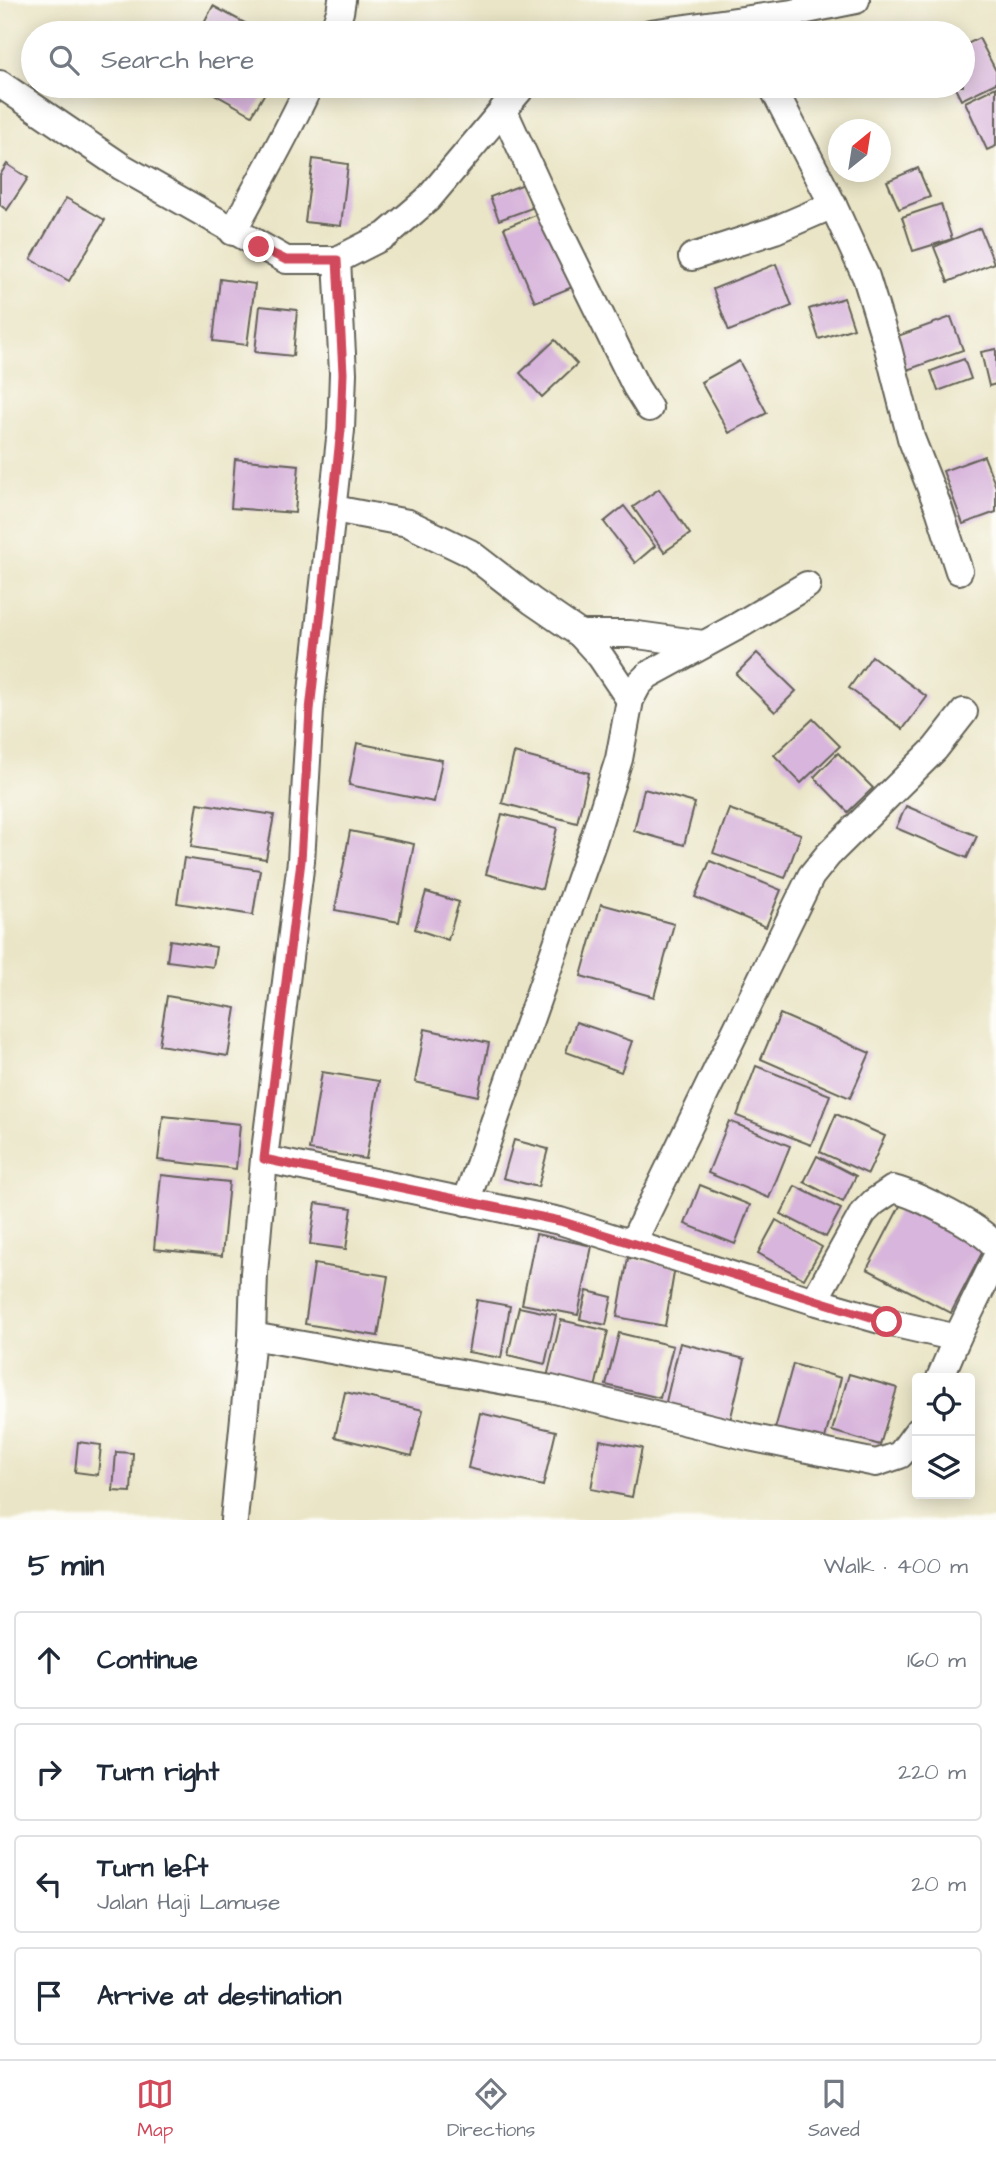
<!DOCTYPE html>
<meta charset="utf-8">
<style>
:root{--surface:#fff;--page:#f2f2f3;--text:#1f2937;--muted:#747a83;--line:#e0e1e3;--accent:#d1495b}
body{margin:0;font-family:"Architects Daughter",sans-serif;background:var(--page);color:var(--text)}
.controls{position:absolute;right:21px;bottom:21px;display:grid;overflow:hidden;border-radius:7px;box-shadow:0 4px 18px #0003}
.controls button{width:63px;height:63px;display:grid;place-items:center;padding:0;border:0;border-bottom:2px solid var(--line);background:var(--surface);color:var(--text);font:35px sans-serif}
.compass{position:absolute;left:828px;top:119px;width:63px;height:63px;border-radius:50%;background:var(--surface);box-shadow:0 4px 18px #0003;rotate:30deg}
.stop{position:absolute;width:21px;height:21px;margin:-16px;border:5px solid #d1495b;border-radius:50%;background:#fff}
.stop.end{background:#d1495b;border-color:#fff;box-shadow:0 2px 7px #0008}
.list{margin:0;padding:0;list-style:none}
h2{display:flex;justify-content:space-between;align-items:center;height:91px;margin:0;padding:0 28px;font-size:30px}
h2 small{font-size:23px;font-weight:400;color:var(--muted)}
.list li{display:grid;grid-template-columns:46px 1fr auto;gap:21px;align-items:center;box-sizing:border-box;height:98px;margin:0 14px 14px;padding:0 14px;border:2px solid var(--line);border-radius:7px}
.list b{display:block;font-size:26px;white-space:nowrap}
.list p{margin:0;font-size:23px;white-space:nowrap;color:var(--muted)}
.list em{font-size:23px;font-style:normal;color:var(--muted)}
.icon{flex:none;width:38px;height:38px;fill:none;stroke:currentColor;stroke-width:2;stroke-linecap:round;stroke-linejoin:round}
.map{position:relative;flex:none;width:996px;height:1520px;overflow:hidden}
.search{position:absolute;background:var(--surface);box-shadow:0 4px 18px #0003;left:21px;right:21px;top:21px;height:77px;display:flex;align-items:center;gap:18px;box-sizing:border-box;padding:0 24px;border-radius:38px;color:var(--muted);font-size:26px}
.sheet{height:539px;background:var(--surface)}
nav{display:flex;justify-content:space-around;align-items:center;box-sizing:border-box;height:98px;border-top:2px solid var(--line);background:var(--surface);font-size:19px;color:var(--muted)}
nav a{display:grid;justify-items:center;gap:4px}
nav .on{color:var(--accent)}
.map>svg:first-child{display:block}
.building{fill:#d8b5dc}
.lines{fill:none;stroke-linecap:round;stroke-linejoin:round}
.minor-casing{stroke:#646258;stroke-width:30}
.minor{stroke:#fff;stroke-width:26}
.route{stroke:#d1495b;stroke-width:9}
</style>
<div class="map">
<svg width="996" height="1520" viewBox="0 0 996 1520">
<rect width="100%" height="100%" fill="#fdfcf7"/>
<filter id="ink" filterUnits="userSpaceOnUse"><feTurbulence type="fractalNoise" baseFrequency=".0143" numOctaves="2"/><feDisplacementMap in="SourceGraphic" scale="14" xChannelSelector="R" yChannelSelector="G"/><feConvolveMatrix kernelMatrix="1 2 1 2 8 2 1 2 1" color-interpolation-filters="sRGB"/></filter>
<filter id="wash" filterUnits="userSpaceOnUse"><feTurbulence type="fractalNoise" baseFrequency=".00686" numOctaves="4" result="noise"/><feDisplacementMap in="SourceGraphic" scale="28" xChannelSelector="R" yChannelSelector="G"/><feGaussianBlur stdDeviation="1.57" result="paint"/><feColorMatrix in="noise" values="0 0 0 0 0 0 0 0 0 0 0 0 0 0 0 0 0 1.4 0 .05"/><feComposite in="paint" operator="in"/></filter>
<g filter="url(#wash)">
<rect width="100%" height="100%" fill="#eae5c6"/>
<g id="blocks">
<!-- building -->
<g class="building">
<polygon points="213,6 256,29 254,33 199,33"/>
<polygon points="979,38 996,71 996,83 961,100 954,86 963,86 963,46"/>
<polygon points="200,86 269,86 252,115"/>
<polygon points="996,87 996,146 987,150 965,102"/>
<polygon points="313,159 348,164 341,226 305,222"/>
<polygon points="7,164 28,178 7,210 0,205 0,175"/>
<polygon points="918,168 930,197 899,209 887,181"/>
<polygon points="524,184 532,208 499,220 490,197"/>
<polygon points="66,198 105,220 69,281 31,259"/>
<polygon points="941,204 952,239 913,251 902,217"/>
<polygon points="545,211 575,286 535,302 504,228"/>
<polygon points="980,228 994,263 948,282 934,247"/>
<polygon points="776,264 792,306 729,331 713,289"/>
<polygon points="220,279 255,284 247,345 213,341"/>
<polygon points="844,298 854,328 819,339 809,309"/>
<polygon points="260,306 297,310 293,356 255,352"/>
<polygon points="951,317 963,350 907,370 895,337"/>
<polygon points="555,340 577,364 542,397 520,373"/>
<polygon points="996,349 996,384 989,386 981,352"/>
<polygon points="964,359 971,379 938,391 931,371"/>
<polygon points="739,361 767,413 729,433 701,382"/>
<polygon points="984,456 996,487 996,512 963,524 943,471"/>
<polygon points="235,459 299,465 295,513 231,508"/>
<polygon points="659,489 690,534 664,552 633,507"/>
<polygon points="624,506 655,546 635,563 604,522"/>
<polygon points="757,653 796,691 775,712 736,674"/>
<polygon points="872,656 927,697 903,729 849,688"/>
<polygon points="813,719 840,746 801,783 774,755"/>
<polygon points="357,743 442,760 434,802 349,785"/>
<polygon points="514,753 589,773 577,823 502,803"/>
<polygon points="838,753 873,788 848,812 814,777"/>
<polygon points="644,789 695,803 684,845 634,831"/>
<polygon points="198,803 274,815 266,859 191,847"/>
<polygon points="906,806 977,836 967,858 896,828"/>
<polygon points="729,809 801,834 785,878 713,853"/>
<polygon points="502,814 557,828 542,889 486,874"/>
<polygon points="350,831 414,844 399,922 335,910"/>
<polygon points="184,858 260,870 253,915 177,903"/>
<polygon points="710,861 781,890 766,927 695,897"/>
<polygon points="426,892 459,902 448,940 415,929"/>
<polygon points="601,904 674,924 654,997 581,976"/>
<polygon points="170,940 216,947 213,967 167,961"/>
<polygon points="167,996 236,1008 228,1056 159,1045"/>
<polygon points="780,1014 870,1053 850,1098 761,1059"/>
<polygon points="576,1022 632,1041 621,1072 566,1052"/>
<polygon points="425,1029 489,1043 478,1096 415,1082"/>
<polygon points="756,1066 830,1095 811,1145 737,1116"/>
<polygon points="322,1072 379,1081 366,1159 309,1150"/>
<polygon points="836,1114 885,1136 868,1174 820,1152"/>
<polygon points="163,1116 240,1124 236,1169 158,1160"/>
<polygon points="729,1121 790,1146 769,1198 708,1173"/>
<polygon points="514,1140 548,1149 538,1187 503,1178"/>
<polygon points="817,1156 856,1176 843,1202 804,1182"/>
<polygon points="161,1175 229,1182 222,1256 154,1249"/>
<polygon points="700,1185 750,1205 735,1244 685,1224"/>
<polygon points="795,1186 841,1209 826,1237 781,1214"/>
<polygon points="316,1203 352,1208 346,1249 310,1244"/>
<polygon points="901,1204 985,1247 951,1313 867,1269"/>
<polygon points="776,1220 822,1247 804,1279 758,1253"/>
<polygon points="536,1234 592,1246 578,1315 522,1304"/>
<polygon points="628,1258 675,1267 665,1326 617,1317"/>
<polygon points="314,1264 388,1276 378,1336 305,1324"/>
<polygon points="587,1291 612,1297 606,1325 580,1319"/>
<polygon points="477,1300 510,1306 501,1358 468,1352"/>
<polygon points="519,1307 556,1315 545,1364 508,1355"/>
<polygon points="561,1320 608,1331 595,1388 547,1377"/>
<polygon points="619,1333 673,1346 660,1398 606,1385"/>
<polygon points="680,1343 745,1359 729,1425 664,1410"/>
<polygon points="793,1364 841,1378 824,1442 775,1429"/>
<polygon points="849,1374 897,1388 880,1445 832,1431"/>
<polygon points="345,1392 423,1410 412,1456 335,1437"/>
<polygon points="480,1413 556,1431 543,1486 468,1468"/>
<polygon points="600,1440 642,1448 632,1497 591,1489"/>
<polygon points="78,1442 101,1445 98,1475 75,1472"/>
<polygon points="116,1452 133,1453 131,1492 113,1491"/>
</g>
</g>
</g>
<g filter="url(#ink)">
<use href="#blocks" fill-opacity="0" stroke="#646258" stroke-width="2"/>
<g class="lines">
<!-- minor casing -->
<g class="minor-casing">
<g id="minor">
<polyline points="332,33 340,12 342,0"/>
<polyline points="650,33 792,13 856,0"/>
<polyline points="0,84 122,167 286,260 337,260 386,235 428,199 523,86"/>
<polyline points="772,86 833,205 866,277 888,348 911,438 939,509 959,571"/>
<polyline points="503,109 555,223 636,387 649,408"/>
<path d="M233,232C258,183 286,136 309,86"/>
<polyline points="692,257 775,230 833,205"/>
<polyline points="334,509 408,523 470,553 532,601 580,634 601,657 630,700"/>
<polyline points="580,634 630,634 703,644"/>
<polyline points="264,1159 560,1221 814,1301 887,1322 957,1338"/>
<polyline points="466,1202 593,841 619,759 630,700 638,685 648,675 738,626 807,585"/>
<polyline points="633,1242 811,876 828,855 935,749 964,712"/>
<path d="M814,1301L863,1213L874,1202L893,1189C917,1195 982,1227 996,1247"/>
<polyline points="252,1336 551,1389 749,1437 876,1463 900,1455 917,1432"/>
<polyline points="940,1378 957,1338 996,1258"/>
<polyline points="234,1520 252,1336 254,1273 264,1159 301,861 310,710 341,430 343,373 337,260"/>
</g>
</g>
<!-- minor -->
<use href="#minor" class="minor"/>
</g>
</g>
<g class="lines" filter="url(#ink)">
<!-- route -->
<polyline class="route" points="259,247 286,260 337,260 343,373 341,430 310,710 301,861 264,1159 560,1221 887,1322"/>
</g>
</svg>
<div class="controls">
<button><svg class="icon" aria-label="locate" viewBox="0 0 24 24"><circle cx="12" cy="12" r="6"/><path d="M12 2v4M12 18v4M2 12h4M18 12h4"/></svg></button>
<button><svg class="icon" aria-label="layers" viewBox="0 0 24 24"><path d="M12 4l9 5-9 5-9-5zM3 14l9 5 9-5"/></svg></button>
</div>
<svg class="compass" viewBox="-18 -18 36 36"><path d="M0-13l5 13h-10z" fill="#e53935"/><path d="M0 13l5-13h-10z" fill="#747a83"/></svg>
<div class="stop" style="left:887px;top:1322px"></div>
<div class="stop end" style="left:259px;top:247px"></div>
<div class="search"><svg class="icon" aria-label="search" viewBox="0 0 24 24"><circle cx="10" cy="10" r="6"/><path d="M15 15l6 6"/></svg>Search here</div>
</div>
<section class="sheet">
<h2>5 min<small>Walk · 400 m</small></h2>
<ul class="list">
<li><svg class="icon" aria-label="ahead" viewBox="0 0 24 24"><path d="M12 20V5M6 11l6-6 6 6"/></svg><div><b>Continue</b></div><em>160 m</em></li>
<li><svg class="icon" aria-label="right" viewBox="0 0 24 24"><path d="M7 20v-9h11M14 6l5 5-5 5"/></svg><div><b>Turn right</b></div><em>220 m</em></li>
<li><svg class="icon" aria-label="left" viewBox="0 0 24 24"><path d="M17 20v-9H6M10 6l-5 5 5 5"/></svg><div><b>Turn left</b><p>Jalan Haji Lamuse</p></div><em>20 m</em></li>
<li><svg class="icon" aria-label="arrive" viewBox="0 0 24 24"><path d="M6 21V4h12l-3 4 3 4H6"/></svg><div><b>Arrive at destination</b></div></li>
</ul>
</section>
<nav>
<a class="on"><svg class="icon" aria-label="map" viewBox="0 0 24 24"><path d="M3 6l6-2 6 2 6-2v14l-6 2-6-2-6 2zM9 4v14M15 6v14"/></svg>Map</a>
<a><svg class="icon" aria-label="directions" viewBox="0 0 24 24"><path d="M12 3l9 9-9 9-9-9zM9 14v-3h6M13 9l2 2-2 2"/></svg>Directions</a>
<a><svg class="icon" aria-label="saved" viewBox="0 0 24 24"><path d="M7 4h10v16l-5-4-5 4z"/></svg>Saved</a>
</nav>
